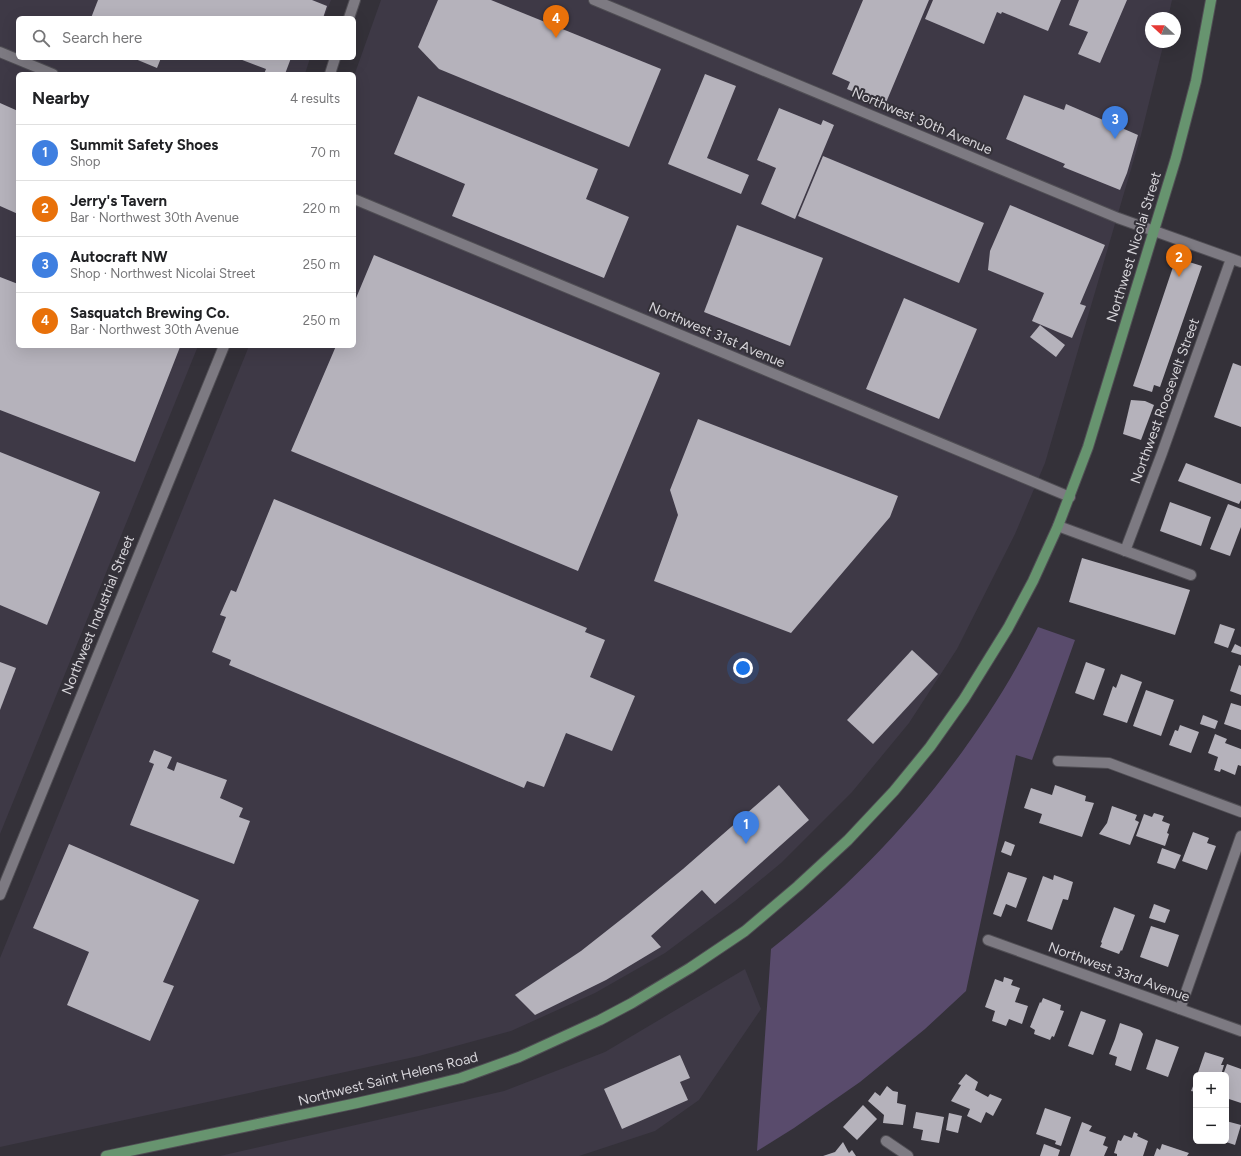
<!DOCTYPE html>
<meta charset="utf-8">
<style>
:root{--surface:#fff;--page:#f2f2f2;--text:#202124;--muted:#757577;--line:#e0e0e0;--accent:#ea580c}
body{margin:0;font-family:Figtree,sans-serif;background:var(--page);color:var(--text)}
.controls{position:absolute;right:12px;bottom:12px;display:grid;overflow:hidden;border-radius:6px;box-shadow:0 4px 16px #0002}
.controls button{width:36px;height:36px;display:grid;place-items:center;padding:0;border:0;border-bottom:1px solid var(--line);background:var(--surface);color:var(--text);font:20px sans-serif}
.compass{position:absolute;left:1145px;top:12px;width:36px;height:36px;border-radius:50%;background:var(--surface);box-shadow:0 4px 16px #0002;rotate:291deg}
.you{position:absolute;left:743px;top:668px;width:14px;height:14px;margin:-10px;border:3px solid #fff;border-radius:50%;background:#1a73e8;box-shadow:0 0 0 6px #1a73e833}
.badge{display:grid;place-items:center;width:26px;height:26px;border-radius:50%;background:var(--accent);color:#fff;font-size:13px;font-weight:700}
.pin{position:absolute;translate:-50% -33px;filter:drop-shadow(0 1px 2px #0008)}
.pin::after{content:'';position:absolute;top:21px;width:14px;height:12px;background:inherit;clip-path:polygon(0 0,100% 0,50% 100%)}
.list{margin:0;padding:0;list-style:none}
h2{display:flex;justify-content:space-between;align-items:center;height:52px;margin:0;padding:0 16px;font-size:17px}
h2 small{font-size:13px;font-weight:400;color:var(--muted)}
.list li{display:grid;grid-template-columns:26px 1fr auto;gap:12px;align-items:center;box-sizing:border-box;height:56px;padding:0 16px;border-top:1px solid var(--line)}
.list b{display:block;font-size:15px;white-space:nowrap}
.list p{margin:0;font-size:13px;white-space:nowrap;color:var(--muted)}
.list em{font-size:13px;font-style:normal;color:var(--muted)}
.icon{flex:none;width:22px;height:22px;fill:none;stroke:currentColor;stroke-width:2;stroke-linecap:round;stroke-linejoin:round}
.map{position:relative;flex:none;width:1241px;height:1156px;overflow:hidden}
.search{position:absolute;background:var(--surface);box-shadow:0 4px 16px #0002;left:16px;top:16px;width:340px;height:44px;display:flex;align-items:center;gap:10px;box-sizing:border-box;padding:0 14px;border-radius:6px;color:var(--muted);font-size:15px}
.panel{position:absolute;background:var(--surface);box-shadow:0 4px 16px #0002;left:16px;top:72px;width:340px;height:276px;border-radius:6px}
.map>svg:first-child{display:block}
.built{fill:#3e3946}
.green{fill:#594b6c}
.building{fill:#b5b2bb}
.lines{fill:none;stroke-linecap:round;stroke-linejoin:round}
.minor-casing{stroke:#504e54;stroke-width:12}
.major-casing{stroke:#504e54;stroke-width:12}
.minor{stroke:#7d7a82;stroke-width:10}
.major{stroke:#67946f;stroke-width:10}
.labels{text-anchor:middle;dominant-baseline:central;stroke-width:4;stroke-linejoin:round;paint-order:stroke}
.street-label{font-size:14px;fill:#d7d5da;stroke:#343139}
</style>
<div class="map">
<svg width="1241" height="1156" viewBox="0 0 1241 1156">
<rect width="100%" height="100%" fill="#343139"/>
<!-- built -->
<g class="built">
<polygon points="0,0 331,0 324,18 18,18 18,58 310,58 305,74 18,74 18,346 198,346 0,834"/>
<polygon points="381,0 1172,0 1168,18 1151,18 1151,42 1164,42 1141,135 1045,463 1015,534 957,649 909,723 852,792 781,863 735,901 665,953 595,993 511,1031 419,1056 0,1147 0,958 249,346 354,346 354,76"/>
<polygon points="745,969 761,1009 699,1100 655,1131 579,1156 220,1156 504,1091 605,1052"/>
</g>
<!-- green -->
<path class="green" d="M1038,627L1075,640L1032,760L1016,755L966,991L925,1029L860,1082L794,1128L757,1151L771,949C882,862 975,753 1038,627Z"/>
<!-- building -->
<g class="building">
<polygon points="98,0 312,0 327,6 323,18 91,18"/>
<polygon points="438,0 491,0 661,69 629,147 439,69 418,47"/>
<polygon points="863,0 929,0 885,105 847,89 850,82 832,74"/>
<polygon points="933,0 1061,0 1048,31 1002,12 1001,14 997,12 984,44 925,19"/>
<polygon points="1079,0 1127,0 1100,63 1078,54 1088,32 1069,25"/>
<polygon points="133,58 161,58 157,68"/>
<polygon points="237,58 291,58 285,74 264,74 266,69"/>
<polygon points="705,74 736,86 707,158 749,175 741,194 668,164"/>
<polygon points="1024,95 1064,110 1066,104 1138,135 1127,173 1120,190 1063,167 1065,164 1006,139"/>
<polygon points="418,96 598,169 586,199 629,217 604,278 452,216 465,184 394,154"/>
<polygon points="0,103 18,111 18,214 0,206"/>
<polygon points="779,108 821,125 823,120 834,125 795,219 761,204 776,168 757,160"/>
<polygon points="823,156 984,223 959,283 798,216"/>
<polygon points="1010,205 1105,245 1080,304 1086,306 1072,338 1032,321 1044,293 988,270 990,251"/>
<polygon points="737,225 823,258 790,346 704,312"/>
<polygon points="374,255 660,373 578,571 291,451 336,346 354,346 354,303"/>
<polygon points="1176,258 1202,266 1160,387 1154,385 1152,392 1133,386"/>
<polygon points="0,277 18,284 18,346 177,346 180,347 135,462 0,410"/>
<polygon points="904,298 977,329 939,419 866,389"/>
<polygon points="1040,325 1065,345 1056,357 1030,337"/>
<polygon points="1233,363 1241,366 1241,427 1214,417"/>
<polygon points="1131,400 1145,401 1154,405 1141,440 1123,434"/>
<polygon points="698,419 898,496 890,517 791,633 654,581 678,515 670,490"/>
<polygon points="0,452 100,492 47,625 0,605"/>
<polygon points="1186,463 1241,484 1241,500 1239,504 1178,481"/>
<polygon points="274,499 587,628 585,632 605,640 590,677 635,696 612,751 566,733 544,787 527,781 524,788 229,665 231,660 212,652 226,617 220,615 231,590 236,592"/>
<polygon points="1170,502 1211,517 1201,546 1160,531"/>
<polygon points="1228,504 1241,509 1241,527 1230,556 1210,549"/>
<polygon points="1082,558 1190,590 1175,635 1069,602"/>
<polygon points="1220,624 1235,629 1228,648 1214,643"/>
<polygon points="1235,644 1241,647 1241,655 1231,652"/>
<polygon points="912,650 938,674 873,744 847,720"/>
<polygon points="0,662 16,668 0,710"/>
<polygon points="1086,662 1105,669 1094,700 1075,693"/>
<polygon points="1239,665 1241,666 1241,695 1230,691"/>
<polygon points="1121,674 1142,682 1127,723 1103,715 1113,686 1116,688"/>
<polygon points="1146,690 1174,700 1161,736 1133,726"/>
<polygon points="1231,703 1241,706 1241,730 1224,724"/>
<polygon points="1203,715 1218,721 1215,729 1200,724"/>
<polygon points="1180,725 1199,732 1191,753 1169,745 1175,730 1178,731"/>
<polygon points="1215,734 1227,739 1225,743 1241,749 1241,766 1238,765 1235,775 1221,769 1220,772 1214,770 1218,757 1208,753"/>
<polygon points="154,750 172,757 167,768 174,771 177,762 227,780 220,798 243,808 239,817 250,821 234,864 130,825 154,764 149,762"/>
<polygon points="779,785 809,820 715,904 702,890 651,936 661,947 606,980 535,1015 515,995 581,951 628,914 683,869"/>
<polygon points="1055,785 1086,796 1085,801 1094,803 1082,837 1039,823 1042,814 1024,808 1031,788 1052,795"/>
<polygon points="1112,806 1137,815 1135,820 1139,822 1130,845 1099,834 1107,823"/>
<polygon points="1154,813 1164,816 1162,821 1170,824 1167,833 1169,834 1165,846 1136,836 1144,814 1152,817"/>
<polygon points="1193,832 1209,838 1207,843 1216,846 1207,870 1182,861"/>
<polygon points="1005,841 1015,845 1011,856 1001,852"/>
<polygon points="69,844 199,900 163,982 174,986 150,1041 67,1005 89,952 33,928"/>
<polygon points="1162,848 1181,855 1175,869 1157,863"/>
<polygon points="1008,872 1027,878 1016,908 1006,904 1001,917 993,914"/>
<polygon points="1054,875 1073,882 1068,900 1063,899 1052,930 1027,921 1043,876 1053,880"/>
<polygon points="1154,904 1170,910 1165,923 1149,918"/>
<polygon points="1114,907 1135,915 1122,951 1121,950 1119,954 1100,947 1102,943 1101,942"/>
<polygon points="1151,926 1179,935 1168,967 1140,957"/>
<polygon points="1004,977 1013,980 1011,985 1020,988 1015,1002 1028,1006 1022,1024 1009,1019 1006,1026 992,1021 995,1011 985,1007 995,979 1003,982"/>
<polygon points="1043,998 1061,1005 1060,1010 1064,1011 1054,1037 1052,1036 1050,1040 1034,1034 1035,1030 1030,1027 1040,1002 1041,1003"/>
<polygon points="1081,1011 1106,1020 1093,1055 1068,1046"/>
<polygon points="1120,1023 1140,1030 1143,1034 1131,1071 1115,1065 1117,1057 1109,1054 1115,1039"/>
<polygon points="1156,1039 1179,1047 1168,1077 1146,1069"/>
<polygon points="1205,1052 1224,1058 1221,1065 1224,1065 1221,1075 1197,1075"/>
<polygon points="680,1055 690,1078 680,1082 688,1100 622,1129 604,1089"/>
<polygon points="1227,1064 1241,1069 1241,1103 1226,1098 1226,1075 1223,1075"/>
<polygon points="966,1074 978,1082 975,1090 988,1097 990,1094 1002,1099 993,1116 986,1112 981,1123 967,1116 970,1109 951,1101 961,1085 958,1084"/>
<polygon points="1196,1079 1196,1092 1191,1091"/>
<polygon points="887,1086 893,1091 898,1092 897,1103 906,1105 903,1125 883,1123 884,1115 868,1101 875,1092 880,1096"/>
<polygon points="863,1105 877,1119 857,1140 843,1127"/>
<polygon points="1045,1108 1071,1117 1061,1146 1055,1144 1056,1141 1036,1134"/>
<polygon points="916,1112 944,1117 939,1143 921,1140 923,1130 913,1128"/>
<polygon points="949,1113 962,1116 958,1133 946,1130"/>
<polygon points="1226,1121 1241,1125 1235,1145 1226,1142"/>
<polygon points="1082,1122 1092,1126 1089,1131 1106,1137 1103,1145 1108,1147 1104,1156 1070,1156"/>
<polygon points="1134,1132 1138,1134 1137,1136 1148,1141 1143,1156 1117,1156 1117,1154 1114,1153 1118,1140 1121,1141 1124,1135 1132,1138"/>
<polygon points="843,1142 849,1153 852,1150 856,1156 823,1156 835,1152"/>
<polygon points="1044,1144 1060,1150 1058,1156 1040,1156"/>
<polygon points="1162,1144 1189,1153 1187,1156 1154,1156 1157,1148 1160,1150"/>
</g>
<g class="lines">
<!-- minor casing -->
<g class="minor-casing">
<g id="minor">
<polyline points="594,0 1118,218 1241,262"/>
<polyline points="349,18 355,0"/>
<polyline points="0,52 53,74"/>
<polyline points="330,74 335,58"/>
<polyline points="354,199 1070,497"/>
<polyline points="1058,526 1191,575"/>
<polyline points="1125,551 1162,453 1231,259"/>
<polyline points="1058,761 1109,763 1241,812"/>
<polyline points="0,895 224,346"/>
<polyline points="988,940 1241,1031"/>
<polyline points="1180,1009 1241,836"/>
<polyline points="886,1141 908,1156"/>
</g>
</g>
<!-- major casing -->
<g class="major-casing">
<polyline id="major" points="106,1156 357,1103 405,1092 461,1078 519,1057 600,1020 632,1003 690,968 745,931 798,886 848,840 894,791 930,747 964,699 1008,628 1033,581 1058,526 1088,447 1176,158 1196,81 1211,0"/>
</g>
<!-- minor -->
<use href="#minor" class="minor"/>
<!-- major -->
<use href="#major" class="major"/>
</g>
<g class="labels">
<!-- street labels -->
<g class="street-label">
<text transform="translate(922 121) rotate(23)">Northwest 30th Avenue</text>
<text transform="translate(1134 247) rotate(-73)">Northwest Nicolai Street</text>
<text transform="translate(717 335) rotate(23)">Northwest 31st Avenue</text>
<text transform="translate(1165 401) rotate(-70)">Northwest Roosevelt Street</text>
<text transform="translate(98 615) rotate(-68)">Northwest Industrial Street</text>
<text transform="translate(1119 972) rotate(20)">Northwest 33rd Avenue</text>
<text transform="translate(388 1079) rotate(-14)">Northwest Saint Helens Road</text>
</g>
</g>
</svg>
<div class="controls">
<button>+</button>
<button>−</button>
</div>
<svg class="compass" viewBox="-18 -18 36 36"><path d="M0-13l5 13h-10z" fill="#e53935"/><path d="M0 13l5-13h-10z" fill="#757577"/></svg>
<div class="you"></div>
<div class="pin badge" style="left:746px;top:844px;background:#3f7fe0">1</div>
<div class="pin badge" style="left:1179px;top:277px;background:#e8710a">2</div>
<div class="pin badge" style="left:1115px;top:139px;background:#3f7fe0">3</div>
<div class="pin badge" style="left:556px;top:38px;background:#e8710a">4</div>
<div class="search"><svg class="icon" aria-label="search" viewBox="0 0 24 24"><circle cx="10" cy="10" r="6"/><path d="M15 15l6 6"/></svg>Search here</div>
<section class="panel">
<h2>Nearby<small>4 results</small></h2>
<ul class="list">
<li><span class="badge" style="background:#3f7fe0">1</span><div><b>Summit Safety Shoes</b><p>Shop</p></div><em>70 m</em></li>
<li><span class="badge" style="background:#e8710a">2</span><div><b>Jerry's Tavern</b><p>Bar · Northwest 30th Avenue</p></div><em>220 m</em></li>
<li><span class="badge" style="background:#3f7fe0">3</span><div><b>Autocraft NW</b><p>Shop · Northwest Nicolai Street</p></div><em>250 m</em></li>
<li><span class="badge" style="background:#e8710a">4</span><div><b>Sasquatch Brewing Co.</b><p>Bar · Northwest 30th Avenue</p></div><em>250 m</em></li>
</ul>
</section>
</div>
